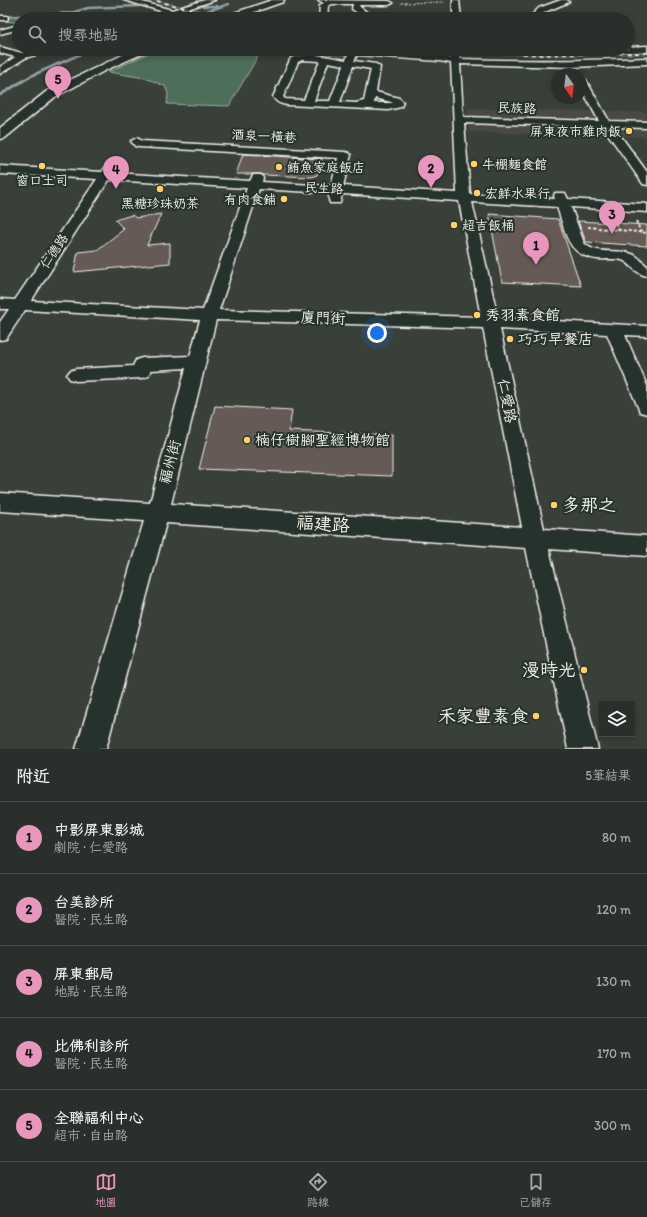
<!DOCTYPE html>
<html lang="zh-TW">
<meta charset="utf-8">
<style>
:root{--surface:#2b2f2b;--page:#333733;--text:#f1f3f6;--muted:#a6a9a9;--line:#474a47;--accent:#e797bd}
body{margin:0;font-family:Itim,"LXGW WenKai TC",sans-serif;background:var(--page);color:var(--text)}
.controls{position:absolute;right:12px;bottom:12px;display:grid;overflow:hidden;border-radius:0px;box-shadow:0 2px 6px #0003}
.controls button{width:36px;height:36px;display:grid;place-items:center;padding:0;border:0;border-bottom:1px solid var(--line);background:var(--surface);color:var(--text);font:20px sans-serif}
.compass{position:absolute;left:551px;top:68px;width:36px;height:36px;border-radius:50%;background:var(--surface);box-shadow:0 2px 6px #0003;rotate:166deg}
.you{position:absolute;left:377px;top:333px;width:14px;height:14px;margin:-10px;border:3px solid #fff;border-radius:50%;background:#1a73e8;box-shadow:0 0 0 6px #1a73e833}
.badge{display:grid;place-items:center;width:26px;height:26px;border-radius:50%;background:var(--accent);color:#111;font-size:13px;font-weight:700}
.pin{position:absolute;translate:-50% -33px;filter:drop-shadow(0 1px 2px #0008)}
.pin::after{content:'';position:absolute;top:21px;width:14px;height:12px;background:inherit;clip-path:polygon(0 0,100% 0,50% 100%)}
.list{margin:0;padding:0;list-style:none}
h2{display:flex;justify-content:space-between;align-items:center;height:52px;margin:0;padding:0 16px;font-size:17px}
h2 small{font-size:13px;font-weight:400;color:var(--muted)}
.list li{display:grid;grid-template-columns:26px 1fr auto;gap:12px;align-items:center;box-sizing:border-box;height:72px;padding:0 16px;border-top:1px solid var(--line)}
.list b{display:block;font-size:15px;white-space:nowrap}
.list p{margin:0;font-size:13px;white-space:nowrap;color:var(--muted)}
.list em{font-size:13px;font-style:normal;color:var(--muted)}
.icon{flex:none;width:22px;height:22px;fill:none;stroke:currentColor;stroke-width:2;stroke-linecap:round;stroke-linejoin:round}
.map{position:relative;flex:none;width:647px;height:749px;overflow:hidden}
.search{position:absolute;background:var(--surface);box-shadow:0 2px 6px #0003;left:12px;right:12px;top:12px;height:44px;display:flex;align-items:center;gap:10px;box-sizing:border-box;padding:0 14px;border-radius:22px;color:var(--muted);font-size:15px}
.sheet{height:412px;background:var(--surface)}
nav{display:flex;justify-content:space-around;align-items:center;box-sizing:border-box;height:56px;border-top:1px solid var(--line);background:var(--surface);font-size:11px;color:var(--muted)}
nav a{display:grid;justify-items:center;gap:2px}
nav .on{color:var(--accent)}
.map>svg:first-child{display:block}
.built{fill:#494a44}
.green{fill:#4e6e58;stroke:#a1b0a0}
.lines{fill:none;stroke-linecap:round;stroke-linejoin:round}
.stream-far1{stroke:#92a1a4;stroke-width:2.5}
.stream{stroke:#92a1a4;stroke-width:3}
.building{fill:#655a54;stroke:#f4f1e8}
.minor-casing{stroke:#f4f1e8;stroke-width:3}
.major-casing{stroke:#f4f1e8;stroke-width:3}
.path-far1{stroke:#f4f1e8;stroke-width:1;stroke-dasharray:2 1.5;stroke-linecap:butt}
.path{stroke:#f4f1e8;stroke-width:2;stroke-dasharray:3 2;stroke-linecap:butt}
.minor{fill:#26332d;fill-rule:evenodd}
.major{fill:#26332d;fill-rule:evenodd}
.rail-casing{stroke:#f4f1e8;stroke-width:2}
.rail{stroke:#26332d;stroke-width:1.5;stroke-dasharray:4;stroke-linecap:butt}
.poi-dot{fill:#ffd166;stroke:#26332d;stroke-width:1.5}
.labels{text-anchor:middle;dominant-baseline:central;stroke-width:4;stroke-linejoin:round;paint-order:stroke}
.far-street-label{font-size:13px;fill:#f4f1e8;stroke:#26332d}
.far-poi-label{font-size:13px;fill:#f4f1e8;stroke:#26332d;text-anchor:start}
.poi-label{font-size:15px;fill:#f4f1e8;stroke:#26332d;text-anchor:start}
.street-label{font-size:15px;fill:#f4f1e8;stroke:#26332d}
.near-poi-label{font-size:18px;fill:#f4f1e8;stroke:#26332d;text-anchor:end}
.near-street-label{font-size:18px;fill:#f4f1e8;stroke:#26332d}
</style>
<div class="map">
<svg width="647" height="749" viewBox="0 0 647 749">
<rect width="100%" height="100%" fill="#393f39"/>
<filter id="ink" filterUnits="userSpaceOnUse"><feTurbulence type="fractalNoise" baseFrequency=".025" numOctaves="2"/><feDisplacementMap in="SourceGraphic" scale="8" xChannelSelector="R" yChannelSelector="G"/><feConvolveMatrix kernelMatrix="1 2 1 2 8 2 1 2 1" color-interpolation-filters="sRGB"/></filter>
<g filter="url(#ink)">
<!-- built -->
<polygon class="built" points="467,109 647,112 647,137 469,132"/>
<!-- green -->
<g class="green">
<polygon points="71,13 67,19 19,19 19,23 0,20 0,17"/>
<polygon points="158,49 315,49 351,55 261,51 229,106 167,104 168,94 165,86 145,78 108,72"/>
</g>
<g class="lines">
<!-- stream-far1 -->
<g class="stream-far1">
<polyline points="203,6 217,6"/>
<polyline points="0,17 71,13 88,8 139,6"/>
<polyline points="182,19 229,4"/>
<polyline points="58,64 92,49"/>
</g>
<!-- stream -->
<polyline class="stream" points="0,95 31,76 60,63"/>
</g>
<!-- building -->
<g class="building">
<polygon points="243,154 322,159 317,175 312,177 263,175 261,174 236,174"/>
<polygon points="161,214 147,245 170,243 170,263 74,272 78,252 97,250 124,229 115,220 132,215 136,218"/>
<polygon points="489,214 558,219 581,286 502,282"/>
<polygon points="578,221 647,225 647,246 586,242"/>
<polygon points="215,406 292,410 289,431 392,435 392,476 199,469"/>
</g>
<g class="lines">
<!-- minor casing -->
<g class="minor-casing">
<g id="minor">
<polygon points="124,0 135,0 172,10 205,0 215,0 157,19 145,19 164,12"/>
<polygon points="318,0 389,1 393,3 389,5 360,5 359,6 375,19 366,19 352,9 353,4 332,4 328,6 327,19 319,19 320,5 324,3"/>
<polygon points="453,0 459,0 461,19 453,19"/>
<polygon points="561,0 567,0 569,2 545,12 536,19 528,19 539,8"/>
<polygon points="229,15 243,17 247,19 231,19 228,17"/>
<polygon points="0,16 7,16 8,18 7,20 0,20"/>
<polygon points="19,25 19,29 0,34 0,30"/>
<polygon points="647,46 647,52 483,52 479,49 628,49 628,47"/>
<polygon points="0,47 22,53 38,49 51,49 50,51 25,58 0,74 0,67 15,57 0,53"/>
<path d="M333,49L439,55L451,58L454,49H462L460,59C523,61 584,61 647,58V64L572,67L460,64L463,117L599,121L581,88V77L586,80L609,121L647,122V128L614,127L647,172V185L643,184L603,127L464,123L470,194L555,199L554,196L555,193H565L568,199L647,204V212L571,207L584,243C596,256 617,248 632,254C638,256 642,262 647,266V276C635,274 631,263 622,260C614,258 605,260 597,259C566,255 566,232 557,207L472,202L498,318L647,326V336L625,335L647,386V414L640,412L638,407L607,334L500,329L544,529L647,536V556L549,549L598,749H568L526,548L166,523L106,749H76L144,521L0,511V493L150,503L186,368L151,370L148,376L142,378L76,381L70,379L67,375L70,371L76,369L133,366L136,360L142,358L190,356L200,320L25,310L6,339L0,340V322L9,309H0V299L15,300L97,179L0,174V166L102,172L106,166H114L116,169L113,173L250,181L253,175H261L263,178L262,182L331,186L338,158L139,147L135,146L131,141L137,138L142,141L345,152L349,153L351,155L343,186L457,193L451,63L439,61L357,55L354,61L376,64L380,67L376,92L399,98L403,102L401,107L388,110L287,105C281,104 277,103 273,97L291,58C309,51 328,57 346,60L348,54L334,51ZM302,60L320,61L304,100L285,99L283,97L298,62ZM328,62L344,65L330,101H314ZM353,66L371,69L364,101L356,103L340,102ZM375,98L391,102L393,103H374ZM109,180L247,188L203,310L31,301ZM259,189L329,193V200L330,203H340L342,194L459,201L481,317L219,310ZM216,320L483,328L522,527L171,504Z"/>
</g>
</g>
<!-- major casing -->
<g class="major-casing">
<g id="major">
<polygon points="272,0 284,0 283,2 234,19 220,19 222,17"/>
<polygon points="135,49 149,49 148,51 106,70 55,97 5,138 0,139 0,128 47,91"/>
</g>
</g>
<!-- path-far1 -->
<polyline class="path-far1" points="401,3 444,2"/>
<!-- path -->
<g class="path">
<polyline points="613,219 619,230"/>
<polyline points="636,221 641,232"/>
<polyline points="588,227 647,233"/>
</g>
<!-- minor -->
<use href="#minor" class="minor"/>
<!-- major -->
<use href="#major" class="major"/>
<!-- rail casing -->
<g class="rail-casing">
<g id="rail">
<polyline points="153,0 229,19"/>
<polyline points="423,49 541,55 647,53"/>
</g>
</g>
<!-- rail -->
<use href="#rail" class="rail"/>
</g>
</g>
<!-- markers -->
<g class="poi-dot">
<circle cx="629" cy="131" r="4"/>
<circle cx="474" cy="164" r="4"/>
<circle cx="42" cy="166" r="4"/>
<circle cx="279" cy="167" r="4"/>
<circle cx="160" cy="189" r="4"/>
<circle cx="477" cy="193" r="4"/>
<circle cx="284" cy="199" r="4"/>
<circle cx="454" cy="225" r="4"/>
<circle cx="477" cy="315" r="4"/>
<circle cx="510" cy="339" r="4"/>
<circle cx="247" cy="440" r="4"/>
<circle cx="554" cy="505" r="4"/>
<circle cx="584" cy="670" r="4"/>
<circle cx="536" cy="716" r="4"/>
</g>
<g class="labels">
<!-- far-street labels -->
<g class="far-street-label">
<text transform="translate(517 108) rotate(2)">民族路</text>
<text transform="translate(264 136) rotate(3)">酒泉一橫巷</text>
<text transform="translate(324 188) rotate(3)">民生路</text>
<text transform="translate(54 251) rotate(-56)">仁德路</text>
</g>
<!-- far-poi labels -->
<g class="far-poi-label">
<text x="621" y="131" text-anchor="end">屏東夜市雞肉飯</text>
<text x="482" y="164">牛棚麵食館</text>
<text x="287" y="167">鮪魚家庭飯店</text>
<text x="42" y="180" text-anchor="middle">窗口土司</text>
<text x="485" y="193">宏鮮水果行</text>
<text x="276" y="199" text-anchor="end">有肉食鋪</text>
<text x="160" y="203" text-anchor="middle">黑糖珍珠奶茶</text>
<text x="462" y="225">超吉飯桶</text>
</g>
<!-- poi labels -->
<g class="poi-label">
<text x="485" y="315">秀羽素食館</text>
<text x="518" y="339">巧巧早餐店</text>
<text x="255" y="440">楠仔樹腳聖經博物館</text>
</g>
<!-- street labels -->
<g class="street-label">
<text transform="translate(323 318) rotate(2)">廈門街</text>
<text transform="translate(507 401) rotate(79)">仁愛路</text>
<text transform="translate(170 462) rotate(-75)">福州街</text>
</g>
<!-- near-poi labels -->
<g class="near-poi-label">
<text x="562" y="505" text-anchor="start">多那之</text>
<text x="576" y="670">漫時光</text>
<text x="528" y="716">禾家豐素食</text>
</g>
<!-- near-street labels -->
<g class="near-street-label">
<text transform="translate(323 524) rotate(4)">福建路</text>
</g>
</g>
</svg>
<div class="controls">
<button><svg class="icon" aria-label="layers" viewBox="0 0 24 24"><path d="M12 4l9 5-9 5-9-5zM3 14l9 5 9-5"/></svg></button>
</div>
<svg class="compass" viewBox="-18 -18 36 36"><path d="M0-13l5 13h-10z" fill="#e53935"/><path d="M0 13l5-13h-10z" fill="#a6a9a9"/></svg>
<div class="you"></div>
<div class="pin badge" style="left:536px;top:265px">1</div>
<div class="pin badge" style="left:431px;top:188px">2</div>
<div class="pin badge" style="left:612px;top:234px">3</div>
<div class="pin badge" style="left:116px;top:189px">4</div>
<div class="pin badge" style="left:58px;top:99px">5</div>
<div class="search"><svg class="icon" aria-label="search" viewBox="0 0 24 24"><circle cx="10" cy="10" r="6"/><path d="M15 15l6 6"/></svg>搜尋地點</div>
</div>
<section class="sheet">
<h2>附近<small>5筆結果</small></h2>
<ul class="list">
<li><span class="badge">1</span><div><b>中影屏東影城</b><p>劇院 · 仁愛路</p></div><em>80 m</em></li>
<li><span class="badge">2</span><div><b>台美診所</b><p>醫院 · 民生路</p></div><em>120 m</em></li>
<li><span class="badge">3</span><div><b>屏東郵局</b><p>地點 · 民生路</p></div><em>130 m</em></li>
<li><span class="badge">4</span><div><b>比佛利診所</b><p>醫院 · 民生路</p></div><em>170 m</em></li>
<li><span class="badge">5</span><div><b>全聯福利中心</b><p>超市 · 自由路</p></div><em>300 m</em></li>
</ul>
</section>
<nav>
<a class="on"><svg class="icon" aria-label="map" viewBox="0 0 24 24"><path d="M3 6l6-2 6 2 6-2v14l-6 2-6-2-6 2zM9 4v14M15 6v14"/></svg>地圖</a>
<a><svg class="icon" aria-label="directions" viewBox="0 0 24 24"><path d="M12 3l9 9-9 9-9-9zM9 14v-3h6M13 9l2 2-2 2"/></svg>路線</a>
<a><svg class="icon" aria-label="saved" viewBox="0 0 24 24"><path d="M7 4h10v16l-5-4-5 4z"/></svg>已儲存</a>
</nav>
